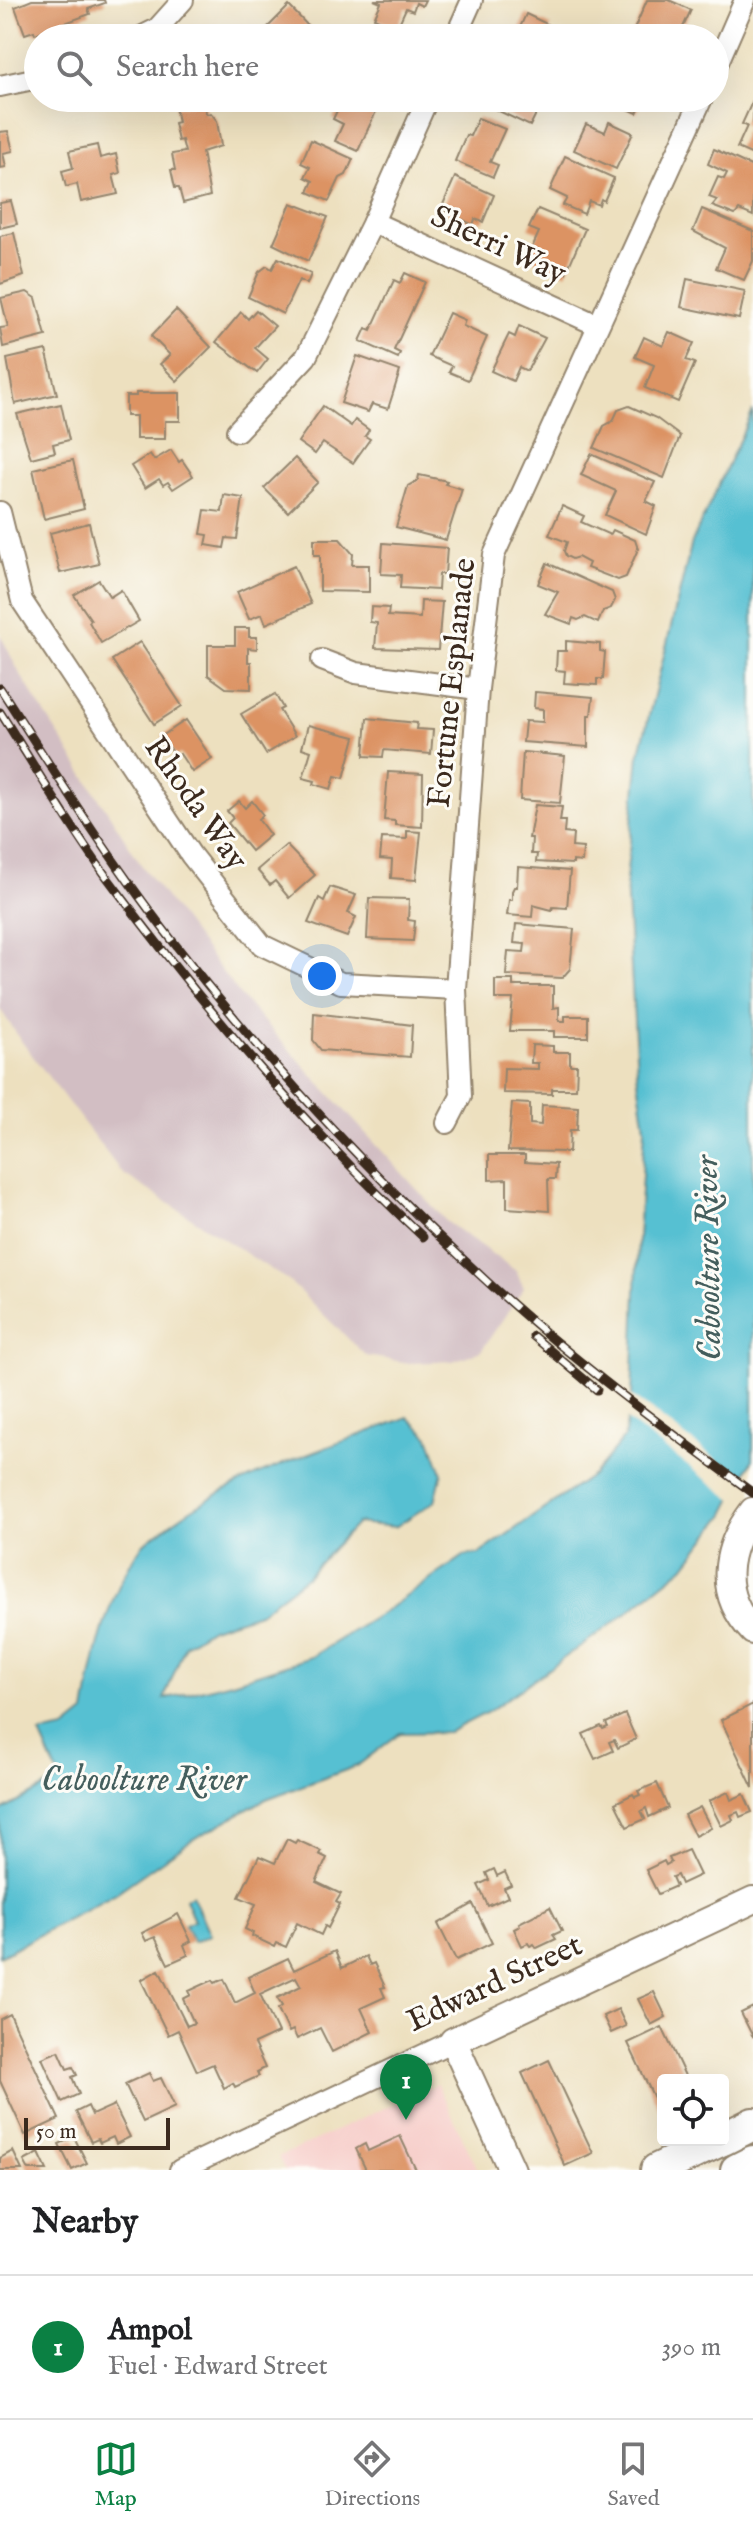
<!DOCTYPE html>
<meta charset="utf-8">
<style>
:root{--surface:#fff;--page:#f2f2f2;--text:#202124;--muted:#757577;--line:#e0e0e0;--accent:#0b8043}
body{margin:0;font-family:"IM FELL English",serif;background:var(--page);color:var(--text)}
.controls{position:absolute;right:24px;bottom:24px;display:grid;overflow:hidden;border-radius:8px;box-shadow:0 8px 32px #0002}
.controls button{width:72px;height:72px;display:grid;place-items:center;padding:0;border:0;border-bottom:2px solid var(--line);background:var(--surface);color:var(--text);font:40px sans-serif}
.scale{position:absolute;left:24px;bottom:20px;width:146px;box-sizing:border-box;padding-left:8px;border:4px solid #3b2a1e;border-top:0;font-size:22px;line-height:28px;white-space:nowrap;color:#3b2a1e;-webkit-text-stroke:6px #fdfcf7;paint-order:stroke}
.you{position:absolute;left:322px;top:976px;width:28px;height:28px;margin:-20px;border:6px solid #fff;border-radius:50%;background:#1a73e8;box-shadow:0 0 0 12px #1a73e833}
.badge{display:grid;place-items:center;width:52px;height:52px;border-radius:50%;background:var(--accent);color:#fff;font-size:26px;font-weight:700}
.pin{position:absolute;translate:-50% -66px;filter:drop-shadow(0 2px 4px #0008)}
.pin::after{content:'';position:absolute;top:42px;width:28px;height:24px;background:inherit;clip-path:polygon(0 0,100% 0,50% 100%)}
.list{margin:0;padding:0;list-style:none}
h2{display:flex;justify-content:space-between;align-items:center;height:104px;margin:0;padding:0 32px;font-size:34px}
h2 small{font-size:26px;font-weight:400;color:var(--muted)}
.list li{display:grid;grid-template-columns:52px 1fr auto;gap:24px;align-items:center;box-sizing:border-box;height:144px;padding:0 32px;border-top:2px solid var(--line)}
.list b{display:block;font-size:30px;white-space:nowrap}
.list p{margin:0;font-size:26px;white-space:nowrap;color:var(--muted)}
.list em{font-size:26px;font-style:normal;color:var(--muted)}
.icon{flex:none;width:44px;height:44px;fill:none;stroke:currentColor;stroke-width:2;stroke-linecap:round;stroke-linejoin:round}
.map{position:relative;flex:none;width:753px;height:2170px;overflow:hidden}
.search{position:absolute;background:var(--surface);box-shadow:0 8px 32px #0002;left:24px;right:24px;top:24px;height:88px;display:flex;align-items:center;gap:20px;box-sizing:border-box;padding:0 28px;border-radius:44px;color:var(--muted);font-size:30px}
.sheet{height:248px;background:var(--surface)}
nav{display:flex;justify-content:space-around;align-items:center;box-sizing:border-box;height:112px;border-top:2px solid var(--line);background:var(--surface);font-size:22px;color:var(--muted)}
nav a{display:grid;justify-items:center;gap:4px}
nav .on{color:var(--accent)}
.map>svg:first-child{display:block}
.built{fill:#f7d0cc}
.industrial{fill:#d2bec3}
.water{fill:#56c0d2;stroke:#487578;stroke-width:2}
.pier{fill:#ede0bf}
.building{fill:#dc9364}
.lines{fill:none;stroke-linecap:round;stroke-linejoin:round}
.minor-casing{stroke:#94856e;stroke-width:24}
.tertiary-casing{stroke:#94856e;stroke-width:30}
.primary-casing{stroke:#94856e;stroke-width:36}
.minor{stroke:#fff;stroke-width:20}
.tertiary{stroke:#fff;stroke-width:26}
.primary{stroke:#fff;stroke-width:32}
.rail-casing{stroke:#3b2a1e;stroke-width:9}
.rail{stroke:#fdfcf7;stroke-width:6;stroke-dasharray:18;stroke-linecap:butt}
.labels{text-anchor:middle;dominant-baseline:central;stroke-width:6;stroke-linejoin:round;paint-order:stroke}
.street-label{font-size:32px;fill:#3b2a1e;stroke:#fdfcf7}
.water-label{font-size:34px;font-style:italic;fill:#445e5d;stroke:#fdfcf7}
</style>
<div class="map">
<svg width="753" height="2170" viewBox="0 0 753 2170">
<rect width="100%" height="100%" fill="#fdfcf7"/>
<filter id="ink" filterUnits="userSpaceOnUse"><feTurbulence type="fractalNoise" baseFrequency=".0125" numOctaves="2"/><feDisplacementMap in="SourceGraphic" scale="16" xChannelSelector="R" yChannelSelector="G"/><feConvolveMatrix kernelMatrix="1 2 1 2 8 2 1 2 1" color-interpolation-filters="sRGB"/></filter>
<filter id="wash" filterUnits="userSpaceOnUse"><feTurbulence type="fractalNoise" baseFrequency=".006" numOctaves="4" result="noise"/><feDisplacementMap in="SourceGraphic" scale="32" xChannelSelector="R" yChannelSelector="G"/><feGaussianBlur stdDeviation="1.8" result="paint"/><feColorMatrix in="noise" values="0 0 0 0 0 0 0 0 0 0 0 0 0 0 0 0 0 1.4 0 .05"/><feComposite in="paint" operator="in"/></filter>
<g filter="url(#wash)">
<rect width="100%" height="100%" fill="#ede0bf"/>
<!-- built -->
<polygon class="built" points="437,2084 478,2170 285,2170 278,2157"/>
<!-- industrial -->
<polygon class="industrial" points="0,634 20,674 144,869 242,998 446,1221 516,1271 524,1288 481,1351 453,1361 410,1363 366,1356 289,1281 122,1173 22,1042 0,1009"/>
<!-- water -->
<g class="water">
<path d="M753,411V1459L725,1514L684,1567L616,1621L488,1712L449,1732L400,1733L357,1766L266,1799L193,1839L116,1893L0,1956V1812L60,1779L40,1734L65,1729L85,1713C94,1656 107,1595 141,1547C147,1539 157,1534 165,1528C234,1474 328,1449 408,1417L429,1437L442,1473L435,1501L395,1527L357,1523L306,1577L259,1613L211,1628L185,1645L164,1699L232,1682L311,1657L391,1607L464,1556L479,1554L594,1474L624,1438L632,1395L638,1238L645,1128L637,1073L626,880L639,756L692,542Z"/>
<polygon points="192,1895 210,1935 193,1942 185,1924 194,1920 185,1899"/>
</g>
<!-- pier -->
<polygon class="pier" points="628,1393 746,1482 736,1502 624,1418"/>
<g id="blocks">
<!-- building -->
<g class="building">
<polygon points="32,0 104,0 105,3 88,9 90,14 35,34 34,31 25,34 15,7"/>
<polygon points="374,0 425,0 422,6 416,3 413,11 406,8 397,28 374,18 381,3"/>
<polygon points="647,0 669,0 691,10 678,38 640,38 632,34"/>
<polygon points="289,6 312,30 304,38 257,38"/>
<polygon points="526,14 551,26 546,38 509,38 512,32 517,34"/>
<polygon points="221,27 233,38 210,38"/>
<polygon points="343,98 357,98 378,107 358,151 335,141 343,124 333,119"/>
<polygon points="482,98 533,98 529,108 537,112 530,126 480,102"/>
<polygon points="622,98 644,98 637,113 619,105"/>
<polygon points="753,100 753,155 737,148 747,126 742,124"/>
<polygon points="204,101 206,114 211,113 217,121 221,146 202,152 210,196 183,203 179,188 175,188 171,170 175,170 172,154 185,152 182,140 178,141 174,123 178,122 175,107"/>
<polygon points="478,118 505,129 490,162 498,165 493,177 455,161 466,135 470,136"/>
<polygon points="609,122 633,133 616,169 574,150 586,124 605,132"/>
<polygon points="8,131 13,151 3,153 6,167 0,168 0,132"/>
<polygon points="311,140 353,159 346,175 340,178 329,201 308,192 313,181 305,177 310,167 301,163"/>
<polygon points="97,145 100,158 116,154 120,173 113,175 118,194 81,202 77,184 66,187 62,171 73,168 69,151"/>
<polygon points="714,149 753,167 753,216 739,210 735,215 712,206 717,200 709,197 718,177 724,179 727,173 708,164"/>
<polygon points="565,156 614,178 604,201 601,199 599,205 589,201 584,214 563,205 567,198 550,190"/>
<polygon points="455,177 494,195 483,222 475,219 473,225 441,209"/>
<polygon points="11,201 17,224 0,228 0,203"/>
<polygon points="291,203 328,217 308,261 273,244"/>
<polygon points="538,209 585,229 566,273 528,257 539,232 529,228"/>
<polygon points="702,209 753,231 753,261 744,280 716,268 725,248 693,231"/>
<polygon points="14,233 24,276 0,284 0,236"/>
<polygon points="278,258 311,274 307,284 299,280 283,314 248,297 259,272 267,266 272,269"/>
<polygon points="405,273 425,282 394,350 400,353 398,358 360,341 366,328 371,330 394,280 400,283"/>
<polygon points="687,279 745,291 739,319 681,307"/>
<polygon points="27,292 36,298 46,336 3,347 0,328 8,327 1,298"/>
<polygon points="176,310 211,347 177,381 160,364 170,355 151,336"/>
<polygon points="256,310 275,326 255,348 268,359 257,373 216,342 241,312 248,319"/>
<polygon points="449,313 465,320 463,326 487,337 468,380 449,372 452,366 429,356"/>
<polygon points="519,326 545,338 527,371 519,367 513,381 491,371 509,334 515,337"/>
<polygon points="669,332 694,343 686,360 695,363 678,402 645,388 654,365 635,357 644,337 663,346"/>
<polygon points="46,350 57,394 15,404 7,359"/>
<polygon points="357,356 400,371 388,409 372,404 368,412 341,403"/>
<polygon points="136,393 180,393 180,421 165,421 165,439 136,439 136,416 126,416 126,396 136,396"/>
<polygon points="61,404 69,440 53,444 55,452 31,458 17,414"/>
<polygon points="323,406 351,426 355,420 369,430 365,436 370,439 353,463 323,443 315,454 298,442"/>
<polygon points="629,406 656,418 680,436 664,478 594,448 604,426 613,421 618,410"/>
<polygon points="171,450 179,462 182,460 193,476 173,489 168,482 163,485 159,479 145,488 131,466 150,454 154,460"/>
<polygon points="591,454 655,482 646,501 656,506 646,534 605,515 616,491 581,475"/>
<polygon points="295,458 318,482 288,512 264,488"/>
<polygon points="73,460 84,509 44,519 33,469"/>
<polygon points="419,475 447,481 445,484 462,489 446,540 396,527 408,486 418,480"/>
<polygon points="224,495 243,498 237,539 226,538 224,548 206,545 208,535 201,534 205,510 222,512"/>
<polygon points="562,506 584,516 581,522 610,535 613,530 635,540 638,549 626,577 618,580 587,568 589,563 578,557 572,559 566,556 564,551 567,542 549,535"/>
<polygon points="89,523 99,564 60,573 50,533"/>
<polygon points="314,539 340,539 353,554 352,565 369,565 369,592 320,591 320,555 314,555"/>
<polygon points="383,543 447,548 445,574 439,574 438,590 400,588 401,575 381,574"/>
<polygon points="547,563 612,592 615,600 611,608 603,611 598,623 585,617 578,620 573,618 571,624 545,614 558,592 538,584"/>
<polygon points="294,566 311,604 266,624 262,614 249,619 237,592"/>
<polygon points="99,580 110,597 121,590 139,621 101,643 89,622 91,620 74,595"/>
<polygon points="421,601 442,602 438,650 375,648 377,623 370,622 371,607 389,608 388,616 420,618"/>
<polygon points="235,628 249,628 249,637 257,637 257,649 248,648 248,662 251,662 251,689 226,688 208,675 208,645 235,645"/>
<polygon points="566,641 600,644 600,651 605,652 603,679 597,679 597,685 564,683 565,671 556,670 557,651 566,651"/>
<polygon points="140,642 182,706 154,724 112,660"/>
<polygon points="535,692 593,697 591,715 588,715 588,747 523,742 525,721 543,722 543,709 534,708"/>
<polygon points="275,694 283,708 279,710 295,736 266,754 241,714"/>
<polygon points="367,718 417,723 416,729 433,730 431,754 384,750 383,757 364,756"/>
<polygon points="186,720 212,759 192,772 180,754 176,757 162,736"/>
<polygon points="308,725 355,737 344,778 335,776 331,789 314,784 315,781 303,778 311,751 302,748"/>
<polygon points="523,752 565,756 560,803 520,800"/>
<polygon points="388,772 423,774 422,827 395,825 395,821 384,820"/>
<polygon points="239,801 245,808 252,801 263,815 258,819 270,835 251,851 228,823 233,818 227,811"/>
<polygon points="535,805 562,807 560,821 565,821 564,833 573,834 572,847 583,848 582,862 573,861 573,864 536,862 537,854 531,854 532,838 529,838"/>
<polygon points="407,831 421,832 416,880 391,878 392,860 380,859 382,838 407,839"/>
<polygon points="286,845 315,875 289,898 275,881 270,885 257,870"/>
<polygon points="518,867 570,871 567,908 553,907 552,910 533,905 532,917 507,915 509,900 512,900 512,891 514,887 517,887"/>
<polygon points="330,887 356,895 348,913 356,917 347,937 308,923 319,898 324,901"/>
<polygon points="369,898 409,899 408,920 415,921 413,941 367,939"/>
<polygon points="516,924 574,929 570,969 562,978 506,975 508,951 524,952 525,944 514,943"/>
<polygon points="495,980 513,980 513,986 553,986 553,1008 559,1007 559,1021 565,1021 565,1016 588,1016 588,1037 554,1037 554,1031 510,1031 513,999 495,999"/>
<polygon points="314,1013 412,1025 410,1057 321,1050 313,1040"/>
<polygon points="532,1045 553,1046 553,1052 570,1052 570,1065 577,1065 576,1089 552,1089 552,1094 503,1093 504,1068 538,1069 538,1063 531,1063"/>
<polygon points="512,1103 530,1104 530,1124 541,1125 542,1105 578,1107 577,1130 570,1130 569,1152 508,1151"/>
<polygon points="489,1155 525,1155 525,1162 556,1164 555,1179 548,1179 549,1211 507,1208 507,1179 489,1180"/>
<polygon points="753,1704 753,1788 721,1720"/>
<polygon points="625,1714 636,1739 618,1748 614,1740 609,1742 613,1751 595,1759 583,1734 601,1726 603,1729 608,1727 606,1723"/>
<polygon points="657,1783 668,1808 649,1817 646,1808 641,1811 645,1819 627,1827 615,1803 633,1794 635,1797 640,1795 638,1791"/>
<polygon points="728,1792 731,1800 744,1794 752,1812 740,1817 738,1812 731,1815 733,1820 721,1826 709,1801"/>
<polygon points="700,1807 711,1828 695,1836 684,1815"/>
<polygon points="287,1839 295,1843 297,1840 321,1851 319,1854 327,1858 316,1882 341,1894 336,1902 340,1904 328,1928 325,1926 321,1935 297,1923 286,1947 277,1943 275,1947 252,1936 253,1933 245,1929 256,1904 239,1897 259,1856 275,1863"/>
<polygon points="688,1850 700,1875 681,1884 677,1875 672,1877 676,1886 658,1894 646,1870 664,1861 666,1865 671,1862 669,1858"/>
<polygon points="494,1869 497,1876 505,1872 511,1885 504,1888 508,1897 488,1906 478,1885 489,1880 486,1873"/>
<polygon points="473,1904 492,1943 456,1960 438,1924"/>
<polygon points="550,1907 562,1931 553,1935 556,1939 537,1948 534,1944 530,1946 528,1943 522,1946 514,1929 520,1926 519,1923"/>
<polygon points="178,1914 191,1941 184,1945 188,1955 168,1964 155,1937 146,1941 142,1933"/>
<polygon points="335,1951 342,1968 366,1956 370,1965 374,1963 385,1987 381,1988 385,1997 361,2008 372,2032 332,2052 320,2028 297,2039 293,2030 289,2032 278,2009 282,2006 277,1998 301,1986 296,1977 260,1994 278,2033 254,2044 265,2068 257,2072 259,2076 235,2087 233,2083 224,2088 213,2064 197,2071 178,2030 168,2035 141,1980 159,1970 187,2026 194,2023 183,1999 191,1995 189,1991 213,1980 215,1983 224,1979 235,2003 255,1993 248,1977 288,1958 294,1970"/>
<polygon points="654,1992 666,2017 651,2025 638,1999"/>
<polygon points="753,2007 753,2037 741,2013"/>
<polygon points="618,2009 626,2026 611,2033 603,2016"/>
<polygon points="10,2014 59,2119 25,2135 0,2081 0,2019"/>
<polygon points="662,2027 687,2080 663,2080 663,2117 628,2043"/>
<polygon points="59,2051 67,2069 73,2067 77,2075 72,2077 79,2094 62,2102 42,2058"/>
<polygon points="549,2060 593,2153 565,2166 522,2073"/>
<polygon points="149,2073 153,2081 161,2078 175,2107 143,2122 125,2084"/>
<polygon points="114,2105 130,2137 116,2144 113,2137 100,2143 98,2139 91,2142 76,2112 88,2106 92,2115"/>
<polygon points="400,2136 416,2170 366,2170 356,2149 365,2144 368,2151"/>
<polygon points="74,2137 87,2163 72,2170 59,2144"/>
<polygon points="13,2151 22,2170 0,2170 0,2158"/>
<polygon points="39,2153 47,2170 29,2170 24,2161"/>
</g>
</g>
</g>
<g filter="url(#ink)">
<use href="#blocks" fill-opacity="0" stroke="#94856e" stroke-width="2"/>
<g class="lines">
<!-- minor casing -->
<g class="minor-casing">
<g id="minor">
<polyline points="139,38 157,29 183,0"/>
<polyline points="455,38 472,0"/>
<polyline points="715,69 745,0"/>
<polyline points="0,86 38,78"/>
<polyline points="373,222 597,325"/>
<polyline points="237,431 306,357 373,222 428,98"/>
<polyline points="0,512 22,601 191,855 262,945 341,983 456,989"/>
<polyline points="322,660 356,673 478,689"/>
<polyline points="447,1123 461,1096 456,989 478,689 494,555 702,98"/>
<polyline points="180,2170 453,2041"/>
</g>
</g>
<!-- tertiary casing -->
<g class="tertiary-casing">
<g id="tertiary">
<path d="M753,1511C724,1549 717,1594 753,1631"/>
<polyline points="512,2170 453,2041 753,1900"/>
</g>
</g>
<!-- primary casing -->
<g class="primary-casing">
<g id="primary">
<polyline points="723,2139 753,2124"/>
<polyline points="657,2170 720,2140"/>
<polyline points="737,2170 753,2162"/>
</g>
</g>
<!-- minor -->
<use href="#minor" class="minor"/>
<!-- tertiary -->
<use href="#tertiary" class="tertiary"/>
<!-- primary -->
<use href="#primary" class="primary"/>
<!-- rail casing -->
<g class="rail-casing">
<g id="rail">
<path d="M0,688C55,773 109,859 171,939C267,1063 376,1180 492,1286C574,1361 663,1427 753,1493"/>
<path d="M0,712C35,767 68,824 106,876C201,1004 306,1128 423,1237"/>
<polyline points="533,1336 597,1390"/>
</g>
</g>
<!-- rail -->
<use href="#rail" class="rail"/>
</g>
</g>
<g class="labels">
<!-- street labels -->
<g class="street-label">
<text transform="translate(498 246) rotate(25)">Sherri Way</text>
<text transform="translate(453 683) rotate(-84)">Fortune Esplanade</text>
<text transform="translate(195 804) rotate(55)">Rhoda Way</text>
<text transform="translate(495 1984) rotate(-25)">Edward Street</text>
</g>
<!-- water labels -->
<g class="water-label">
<text transform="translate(709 1258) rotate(-91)">Caboolture River</text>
<text x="144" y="1780">Caboolture River</text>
</g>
</g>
</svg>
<div class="controls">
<button><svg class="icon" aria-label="locate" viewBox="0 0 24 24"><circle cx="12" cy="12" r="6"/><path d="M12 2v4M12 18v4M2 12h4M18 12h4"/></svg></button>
</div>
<div class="scale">50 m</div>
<div class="you"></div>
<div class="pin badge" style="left:406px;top:2120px">1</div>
<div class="search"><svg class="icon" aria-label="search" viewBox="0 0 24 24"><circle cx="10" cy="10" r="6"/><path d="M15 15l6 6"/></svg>Search here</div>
</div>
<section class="sheet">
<h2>Nearby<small></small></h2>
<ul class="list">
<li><span class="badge">1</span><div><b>Ampol</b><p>Fuel · Edward Street</p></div><em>390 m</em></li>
</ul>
</section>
<nav>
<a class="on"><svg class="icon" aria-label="map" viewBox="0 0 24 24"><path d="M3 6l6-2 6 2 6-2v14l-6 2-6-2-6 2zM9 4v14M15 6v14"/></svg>Map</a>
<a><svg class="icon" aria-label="directions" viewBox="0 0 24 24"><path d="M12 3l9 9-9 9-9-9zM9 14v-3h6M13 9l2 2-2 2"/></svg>Directions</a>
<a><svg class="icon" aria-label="saved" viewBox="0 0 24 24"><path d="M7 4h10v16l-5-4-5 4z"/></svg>Saved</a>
</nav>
